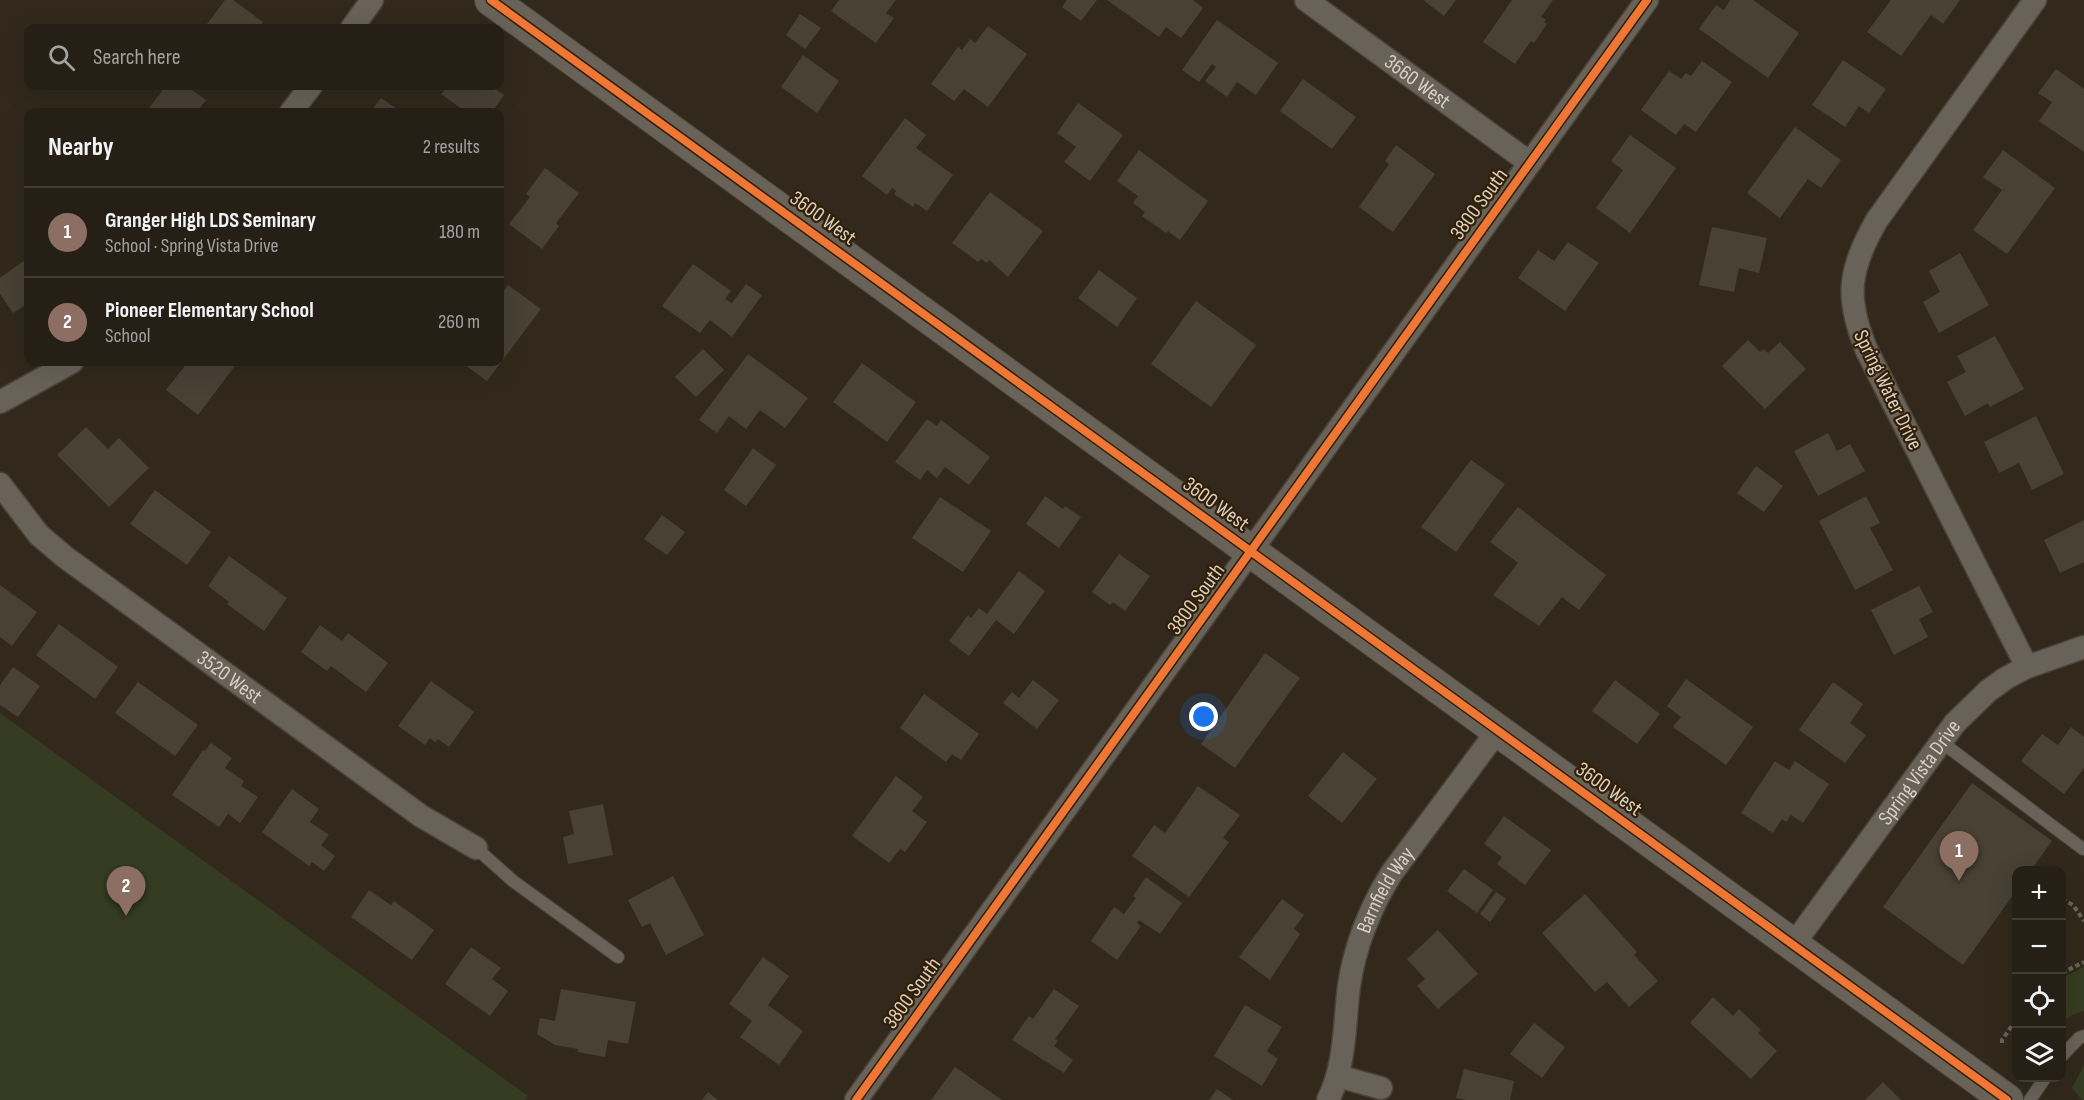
<!DOCTYPE html>
<meta charset="utf-8">
<style>
:root{--surface:#261f15;--page:#322c22;--text:#f1f3f6;--muted:#a4a2a0;--line:#423d34;--accent:#a09587}
body{margin:0;font-family:"Sofia Sans Condensed",sans-serif;background:var(--page);color:var(--text)}
.controls{position:absolute;right:18px;bottom:18px;display:grid;overflow:hidden;border-radius:12px;box-shadow:0 6px 24px #0002}
.controls button{width:54px;height:54px;display:grid;place-items:center;padding:0;border:0;border-bottom:2px solid var(--line);background:var(--surface);color:var(--text);font:30px sans-serif}
.you{position:absolute;left:1204px;top:717px;width:21px;height:21px;margin:-15px;border:4px solid #fff;border-radius:50%;background:#1a73e8;box-shadow:0 0 0 9px #1a73e833}
.badge{display:grid;place-items:center;width:39px;height:39px;border-radius:50%;background:var(--accent);color:#fff;font-size:20px;font-weight:700}
.pin{position:absolute;translate:-50% -50px;filter:drop-shadow(0 2px 3px #0008)}
.pin::after{content:'';position:absolute;top:32px;width:21px;height:18px;background:inherit;clip-path:polygon(0 0,100% 0,50% 100%)}
.list{margin:0;padding:0;list-style:none}
h2{display:flex;justify-content:space-between;align-items:center;height:78px;margin:0;padding:0 24px;font-size:26px}
h2 small{font-size:20px;font-weight:400;color:var(--muted)}
.list li{display:grid;grid-template-columns:39px 1fr auto;gap:18px;align-items:center;box-sizing:border-box;height:90px;padding:0 24px;border-top:2px solid var(--line)}
.list b{display:block;font-size:22px;white-space:nowrap}
.list p{margin:0;font-size:20px;white-space:nowrap;color:var(--muted)}
.list em{font-size:20px;font-style:normal;color:var(--muted)}
.icon{flex:none;width:33px;height:33px;fill:none;stroke:currentColor;stroke-width:2;stroke-linecap:round;stroke-linejoin:round}
.map{position:relative;flex:none;width:2084px;height:1100px;overflow:hidden}
.search{position:absolute;background:var(--surface);box-shadow:0 6px 24px #0002;left:24px;top:24px;width:480px;height:66px;display:flex;align-items:center;gap:15px;box-sizing:border-box;padding:0 21px;border-radius:12px;color:var(--muted);font-size:22px}
.panel{position:absolute;background:var(--surface);box-shadow:0 6px 24px #0002;left:24px;top:108px;width:480px;height:258px;border-radius:12px}
.map>svg:first-child{display:block}
.green{fill:#353c21}
.building{fill:#4a4135}
.lines{fill:none;stroke-linecap:round;stroke-linejoin:round}
.lane-casing{stroke:#4b4339;stroke-width:14}
.street-casing{stroke:#4b4339;stroke-width:25}
.secondary-casing{stroke:#4b4339;stroke-width:34}
.path{stroke:#6a635a;stroke-width:4;stroke-dasharray:4.5 3;stroke-linecap:butt}
.lane{stroke:#696258;stroke-width:12}
.street{stroke:#696258;stroke-width:22}
.secondary{stroke:#696258;stroke-width:32}
.cycleway-casing{stroke:#312007;stroke-width:11}
.cycleway{stroke:#f07635;stroke-width:8}
.labels{text-anchor:middle;dominant-baseline:central;stroke-width:4.5;stroke-linejoin:round;paint-order:stroke}
.street-label{font-size:21px;fill:#dbcfc1;stroke:#312007}
</style>
<div class="map">
<svg width="2084" height="1100" viewBox="0 0 2084 1100">
<rect width="100%" height="100%" fill="#32291c"/>
<!-- green -->
<g class="green">
<polygon points="0,713 528,1096 525,1100 0,1100"/>
<polygon points="2084,967 2084,1011 2074,1014 2062,1022 2062,978"/>
<polygon points="2084,1065 2084,1100 2082,1100 2072,1088"/>
</g>
<!-- building -->
<g class="building">
<polygon points="225,0 233,0 263,22 258,28 204,28"/>
<polygon points="839,0 896,0 886,13 894,18 876,43 831,11"/>
<polygon points="1067,0 1097,0 1081,21 1062,7"/>
<polygon points="1107,0 1193,0 1203,8 1181,38 1166,27 1159,37"/>
<polygon points="1423,0 1456,0 1444,16"/>
<polygon points="1512,0 1553,0 1541,17 1546,20 1544,22 1547,24 1534,43 1531,41 1515,64 1483,42"/>
<polygon points="1730,0 1753,0 1799,33 1768,78 1699,29 1716,5 1724,10"/>
<polygon points="1891,0 1960,0 1943,24 1931,15 1901,56 1867,32"/>
<polygon points="800,14 821,28 805,49 786,35"/>
<polygon points="1217,20 1278,63 1256,95 1237,82 1227,97 1205,81 1216,67 1212,64 1199,82 1182,70"/>
<polygon points="988,26 1027,54 988,107 964,89 954,101 931,84 958,47 962,50 970,39 975,43"/>
<polygon points="803,55 839,81 817,113 781,87"/>
<polygon points="1843,60 1886,89 1869,113 1859,106 1845,127 1812,105"/>
<polygon points="1702,61 1732,82 1696,132 1684,124 1676,135 1641,110 1669,71 1681,79 1686,73 1691,76"/>
<polygon points="2056,69 2084,89 2084,152 2039,121 2052,102 2038,93"/>
<polygon points="1303,79 1356,117 1332,149 1280,111"/>
<polygon points="166,86 186,86 206,100 197,112 146,112"/>
<polygon points="443,86 491,86 504,95 492,112 466,112 441,94 446,88"/>
<polygon points="381,98 402,112 370,112"/>
<polygon points="1078,103 1123,135 1090,181 1064,162 1076,147 1057,133"/>
<polygon points="905,118 926,135 916,148 953,175 927,211 915,203 913,207 894,194 896,191 892,188 887,195 862,176"/>
<polygon points="1795,127 1841,160 1821,188 1808,179 1780,218 1747,193"/>
<polygon points="1630,135 1676,168 1630,233 1596,208 1623,170 1611,161"/>
<polygon points="1396,145 1435,174 1393,232 1359,207 1389,164 1385,161"/>
<polygon points="1139,150 1208,201 1180,240 1168,231 1166,233 1142,216 1145,212 1133,203 1138,196 1117,181"/>
<polygon points="2003,150 2055,188 2007,254 1973,230 2002,190 1983,177"/>
<polygon points="545,168 579,193 556,223 559,226 542,249 509,224 530,197 526,194"/>
<polygon points="990,192 1043,231 1008,277 989,260 987,263 981,259 978,262 952,243"/>
<polygon points="1712,227 1767,238 1759,273 1739,268 1734,292 1699,285"/>
<polygon points="1568,242 1599,263 1565,311 1518,278 1538,250 1554,261"/>
<polygon points="1960,253 1989,305 1939,333 1923,302 1940,292 1929,271"/>
<polygon points="28,258 28,303 13,313 0,294 0,278"/>
<polygon points="693,264 731,291 725,299 732,303 746,284 762,295 732,337 710,320 700,333 662,306"/>
<polygon points="1099,270 1137,298 1117,327 1078,298"/>
<polygon points="508,285 541,309 487,381 461,362 500,362 500,296"/>
<polygon points="1196,301 1256,345 1211,407 1151,364"/>
<polygon points="1995,336 2024,389 1990,407 1988,403 1965,416 1947,382 1966,372 1957,356"/>
<polygon points="1748,340 1760,352 1764,349 1768,353 1780,342 1806,369 1765,409 1722,366"/>
<polygon points="703,349 724,370 696,397 675,377"/>
<polygon points="748,354 808,398 785,428 760,410 746,429 729,416 717,433 699,420"/>
<polygon points="188,362 234,362 237,363 198,415 166,390"/>
<polygon points="862,363 916,402 887,442 833,402"/>
<polygon points="2036,416 2064,474 2032,490 2019,463 1999,473 1984,442"/>
<polygon points="927,419 937,426 941,420 990,457 969,485 945,467 937,478 927,470 920,480 895,462"/>
<polygon points="86,427 108,449 119,438 149,468 109,507 57,455"/>
<polygon points="1828,433 1837,451 1850,444 1865,471 1818,496 1794,451"/>
<polygon points="753,448 776,465 746,506 724,490"/>
<polygon points="1471,460 1505,484 1456,552 1421,527"/>
<polygon points="1756,466 1783,486 1764,512 1737,493"/>
<polygon points="155,490 211,532 187,565 130,524"/>
<polygon points="1045,496 1063,509 1065,506 1081,517 1059,548 1026,524"/>
<polygon points="1866,496 1880,523 1870,528 1893,570 1855,590 1819,521"/>
<polygon points="940,497 991,531 963,572 912,538"/>
<polygon points="1518,507 1606,575 1579,610 1562,597 1539,626 1493,595 1518,563 1490,542"/>
<polygon points="662,515 685,532 667,555 644,539"/>
<polygon points="2084,520 2084,562 2060,573 2044,540"/>
<polygon points="1119,554 1150,576 1125,611 1113,602 1110,605 1092,592"/>
<polygon points="229,556 287,598 264,631 227,604 229,602 208,586"/>
<polygon points="1019,571 1045,591 1014,634 996,620 969,656 949,641 968,615 971,618 979,608 987,614"/>
<polygon points="0,585 37,612 12,646 0,637"/>
<polygon points="1919,586 1933,612 1919,619 1928,637 1894,655 1871,610"/>
<polygon points="59,624 118,667 95,699 36,655"/>
<polygon points="320,625 342,641 348,633 388,663 366,692 331,666 327,671 301,652"/>
<polygon points="1265,653 1300,678 1235,768 1201,744"/>
<polygon points="13,667 40,686 18,717 0,705 0,685"/>
<polygon points="1686,679 1753,727 1726,765 1673,727 1681,717 1667,706"/>
<polygon points="1033,680 1059,700 1037,729 1003,703 1012,692 1019,698"/>
<polygon points="1615,680 1660,714 1637,744 1592,711"/>
<polygon points="431,681 474,712 449,747 438,739 435,742 430,738 425,745 398,726"/>
<polygon points="138,682 198,725 175,756 115,713"/>
<polygon points="1833,682 1863,704 1850,723 1866,735 1845,763 1799,730"/>
<polygon points="924,694 979,734 961,760 952,754 946,762 900,728"/>
<polygon points="2071,727 2084,737 2084,768 2064,794 2021,761 2042,734 2058,745"/>
<polygon points="211,743 232,758 225,768 244,781 241,786 258,797 240,823 228,814 219,827 172,795 203,750 205,751"/>
<polygon points="1343,752 1377,779 1342,823 1308,796"/>
<polygon points="1775,761 1789,770 1795,761 1829,784 1803,823 1791,815 1786,822 1782,819 1773,833 1741,813"/>
<polygon points="896,776 923,797 912,811 927,822 905,852 900,849 889,863 852,836"/>
<polygon points="1972,783 2052,841 2031,870 2016,870 2016,891 1963,965 1883,907"/>
<polygon points="1198,786 1240,815 1223,838 1229,842 1189,897 1132,856 1154,825 1165,833"/>
<polygon points="292,789 319,809 310,822 329,835 321,845 335,856 324,871 312,862 309,866 262,832"/>
<polygon points="603,804 613,855 568,864 563,837 574,834 569,811"/>
<polygon points="1504,816 1551,850 1525,885 1497,864 1502,857 1484,844"/>
<polygon points="1464,869 1493,890 1477,913 1447,891"/>
<polygon points="673,876 704,935 666,955 650,923 642,927 628,900"/>
<polygon points="1146,877 1182,903 1160,934 1139,920 1137,923 1141,926 1117,960 1091,941 1114,907 1124,914 1136,898 1133,896"/>
<polygon points="369,890 391,905 394,901 434,930 412,960 351,917"/>
<polygon points="1496,892 1506,899 1490,922 1480,914"/>
<polygon points="1585,894 1637,952 1634,955 1658,981 1629,1007 1607,982 1595,992 1542,933"/>
<polygon points="1282,899 1304,915 1294,929 1300,934 1270,980 1239,957"/>
<polygon points="1438,930 1478,974 1438,1009 1417,986 1425,979 1407,959"/>
<polygon points="471,947 501,968 492,979 508,991 490,1016 445,984"/>
<polygon points="763,957 789,976 768,1005 803,1031 779,1065 740,1037 752,1021 729,1004"/>
<polygon points="561,989 636,1002 628,1044 608,1040 605,1057 577,1052 578,1049 555,1045 537,1034 540,1018 555,1021"/>
<polygon points="1054,989 1079,1006 1055,1039 1058,1041 1054,1046 1073,1060 1064,1073 1012,1040 1029,1016 1033,1019"/>
<polygon points="1713,997 1733,1016 1739,1009 1761,1030 1758,1033 1777,1051 1751,1079 1690,1023"/>
<polygon points="1245,1005 1282,1027 1267,1051 1278,1059 1262,1086 1214,1056"/>
<polygon points="1534,1023 1565,1047 1542,1078 1510,1054"/>
<polygon points="955,1067 1002,1100 931,1100"/>
<polygon points="1464,1069 1514,1081 1510,1100 1465,1100 1456,1098"/>
<polygon points="1883,1082 1901,1100 1865,1100"/>
<polygon points="1217,1089 1233,1100 1209,1100"/>
<polygon points="708,1092 718,1100 702,1100"/>
</g>
<g class="lines">
<!-- lane casing -->
<g class="lane-casing">
<g id="lane">
<polyline points="1940,741 2083,849"/>
<polyline points="476,848 513,881 618,957"/>
<polyline points="2062,1056 2079,1038 2084,1036"/>
<polyline points="2030,1100 2045,1078"/>
</g>
</g>
<!-- street casing -->
<g class="street-casing">
<g id="street">
<path id="s1" d="M1306,0L1530,163"/>
<polyline points="352,28 372,0"/>
<polyline points="291,112 311,86"/>
<polyline points="0,402 72,362"/>
<path id="s2" d="M0,484L39,535L65,557L421,816L476,848"/>
<path d="M2027,667L1867,351C1845,298 1848,270 1877,220L2035,0"/>
<path id="s3" d="M1793,945L1955,723L1988,691L2006,678L2027,667L2084,647"/>
<polyline points="1338,1076 1381,1088"/>
<polyline points="856,1100 1647,0"/>
<path id="s4" d="M1328,1100C1346,1064 1344,1025 1349,986C1355,945 1369,910 1391,874L1498,730"/>
</g>
</g>
<!-- secondary casing -->
<g class="secondary-casing">
<polyline id="secondary" points="491,0 2007,1100"/>
</g>
<!-- path -->
<g class="path">
<polyline points="2062,899 2073,905 2084,921"/>
<polyline points="2062,973 2084,962"/>
<polyline points="2002,1043 2002,1040 2016,1020"/>
</g>
<!-- lane -->
<use href="#lane" class="lane"/>
<!-- street -->
<use href="#street" class="street"/>
<!-- secondary -->
<use href="#secondary" class="secondary"/>
<!-- cycleway casing -->
<g class="cycleway-casing">
<g id="cycleway">
<polyline points="491,0 2007,1100"/>
<polyline points="856,1100 1647,0"/>
</g>
</g>
<!-- cycleway -->
<use href="#cycleway" class="cycleway"/>
</g>
<g class="labels">
<!-- street labels -->
<g class="street-label">
<text stroke="none"><textPath href="#s1" startOffset="138">3660 West</textPath></text>
<text transform="translate(1479 204) rotate(-54)">3800 South</text>
<text transform="translate(823 218) rotate(36)">3600 West</text>
<text transform="translate(1888 390) rotate(64)">Spring Water Drive</text>
<text transform="translate(1216 504) rotate(36)">3600 West</text>
<text transform="translate(1196 599) rotate(-54)">3800 South</text>
<text stroke="none"><textPath href="#s2" startOffset="302">3520 West</textPath></text>
<text stroke="none"><textPath href="#s3" startOffset="214">Spring Vista Drive</textPath></text>
<text transform="translate(1609 789) rotate(36)">3600 West</text>
<text stroke="none"><textPath href="#s4" startOffset="220">Barnfield Way</textPath></text>
<text transform="translate(912 993) rotate(-54)">3800 South</text>
</g>
</g>
</svg>
<div class="controls">
<button>+</button>
<button>−</button>
<button><svg class="icon" aria-label="locate" viewBox="0 0 24 24"><circle cx="12" cy="12" r="6"/><path d="M12 2v4M12 18v4M2 12h4M18 12h4"/></svg></button>
<button><svg class="icon" aria-label="layers" viewBox="0 0 24 24"><path d="M12 4l9 5-9 5-9-5zM3 14l9 5 9-5"/></svg></button>
</div>
<div class="you"></div>
<div class="pin badge" style="left:1959px;top:881px;background:#8d6e63">1</div>
<div class="pin badge" style="left:126px;top:916px;background:#8d6e63">2</div>
<div class="search"><svg class="icon" aria-label="search" viewBox="0 0 24 24"><circle cx="10" cy="10" r="6"/><path d="M15 15l6 6"/></svg>Search here</div>
<section class="panel">
<h2>Nearby<small>2 results</small></h2>
<ul class="list">
<li><span class="badge" style="background:#8d6e63">1</span><div><b>Granger High LDS Seminary</b><p>School · Spring Vista Drive</p></div><em>180 m</em></li>
<li><span class="badge" style="background:#8d6e63">2</span><div><b>Pioneer Elementary School</b><p>School</p></div><em>260 m</em></li>
</ul>
</section>
</div>
